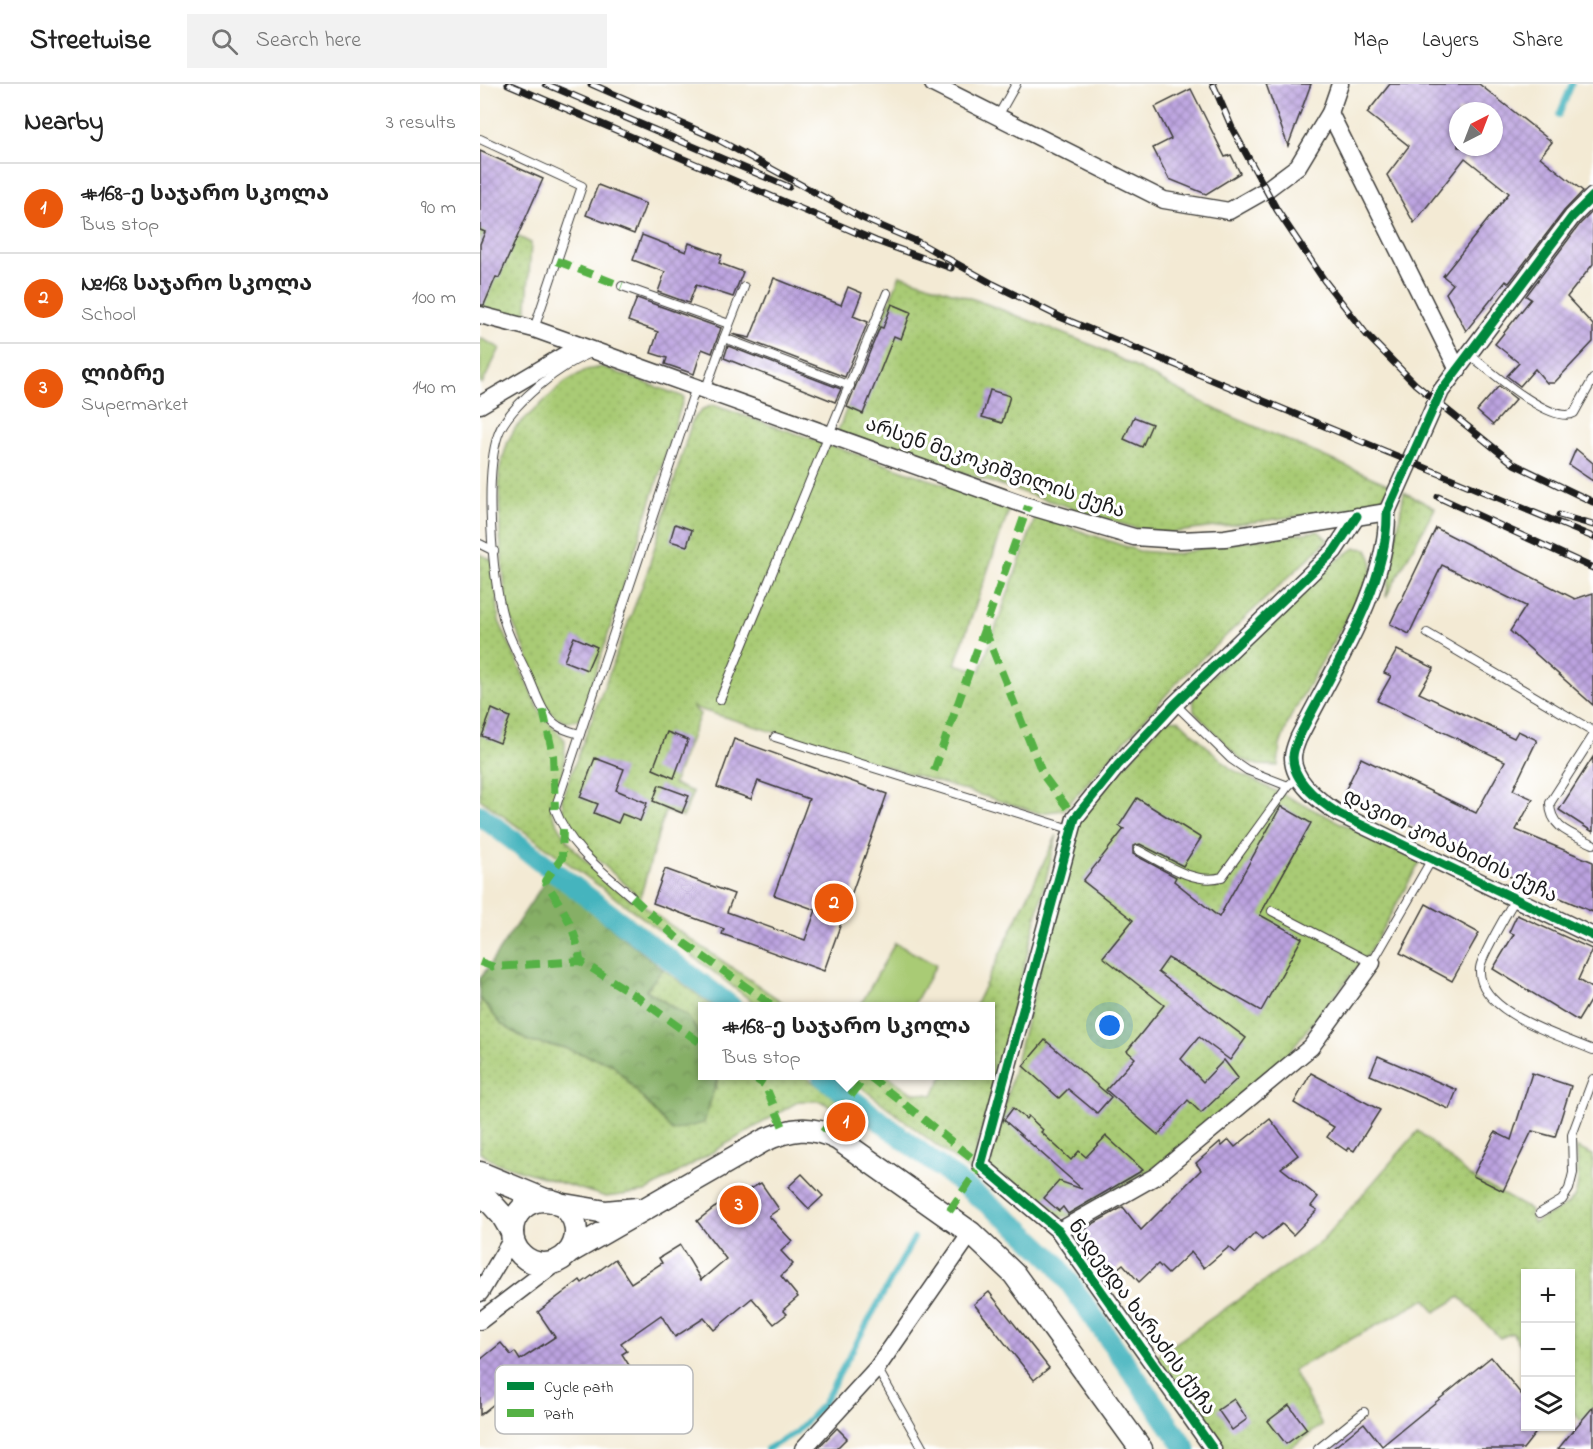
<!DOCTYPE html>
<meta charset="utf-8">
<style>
:root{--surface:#fff;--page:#f2f2f2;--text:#222;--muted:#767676;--line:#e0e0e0;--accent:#ea580c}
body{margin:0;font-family:"Indie Flower","Noto Sans Georgian",sans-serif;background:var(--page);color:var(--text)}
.controls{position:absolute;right:18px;bottom:18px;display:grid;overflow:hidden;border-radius:0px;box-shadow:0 2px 4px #0004}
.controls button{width:54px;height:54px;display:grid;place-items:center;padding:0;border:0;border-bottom:2px solid var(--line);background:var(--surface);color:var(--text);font:30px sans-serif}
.compass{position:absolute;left:969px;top:18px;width:54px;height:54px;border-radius:50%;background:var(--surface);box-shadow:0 2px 4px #0004;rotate:42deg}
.you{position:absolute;left:630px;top:942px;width:21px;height:21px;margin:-15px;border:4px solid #fff;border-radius:50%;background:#1a73e8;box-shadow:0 0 0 9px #1a73e833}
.badge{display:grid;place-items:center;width:39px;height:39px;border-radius:50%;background:var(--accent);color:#fff;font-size:20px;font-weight:700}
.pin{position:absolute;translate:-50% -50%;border:3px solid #fff;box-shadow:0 2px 6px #0006}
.popup{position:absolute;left:218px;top:918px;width:297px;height:78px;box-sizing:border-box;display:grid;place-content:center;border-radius:0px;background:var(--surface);filter:drop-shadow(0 2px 4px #0005);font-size:20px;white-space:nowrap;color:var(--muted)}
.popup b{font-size:22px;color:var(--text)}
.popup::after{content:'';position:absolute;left:50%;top:100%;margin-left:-12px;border:12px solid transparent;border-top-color:var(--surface)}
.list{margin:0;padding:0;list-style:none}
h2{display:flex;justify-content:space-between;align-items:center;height:78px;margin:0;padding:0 24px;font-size:26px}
h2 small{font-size:20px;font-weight:400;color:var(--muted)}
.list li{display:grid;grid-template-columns:39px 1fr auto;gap:18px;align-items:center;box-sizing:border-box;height:90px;padding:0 24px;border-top:2px solid var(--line)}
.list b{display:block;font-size:22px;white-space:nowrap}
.list p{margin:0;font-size:20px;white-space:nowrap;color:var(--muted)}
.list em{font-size:20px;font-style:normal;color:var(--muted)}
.icon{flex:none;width:33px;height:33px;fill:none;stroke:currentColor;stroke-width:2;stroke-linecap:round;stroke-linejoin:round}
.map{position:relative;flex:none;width:1113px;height:1365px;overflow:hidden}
header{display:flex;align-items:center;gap:36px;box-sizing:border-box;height:84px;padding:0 30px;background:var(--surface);border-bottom:2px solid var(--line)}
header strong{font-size:28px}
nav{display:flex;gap:33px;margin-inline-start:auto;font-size:21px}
.search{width:420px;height:54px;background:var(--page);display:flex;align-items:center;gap:15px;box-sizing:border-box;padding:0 21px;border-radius:0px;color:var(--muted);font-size:22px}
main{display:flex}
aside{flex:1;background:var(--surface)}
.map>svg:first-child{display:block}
.grass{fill:url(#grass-dots);stroke:#627448;stroke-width:1.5}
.forest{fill:url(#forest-crowns);stroke:#516641;stroke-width:1.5}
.park{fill:#a9cb74;stroke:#627448;stroke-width:1.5}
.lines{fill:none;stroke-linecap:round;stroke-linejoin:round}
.stream{stroke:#45b4be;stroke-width:6}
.canal{stroke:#45b4be;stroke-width:21}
.building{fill:url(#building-cross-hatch);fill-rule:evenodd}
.lane-casing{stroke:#3c3b38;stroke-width:10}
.street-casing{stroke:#3c3b38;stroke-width:19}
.secondary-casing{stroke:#3c3b38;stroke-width:25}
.lane{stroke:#fff;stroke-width:8}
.street{stroke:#fff;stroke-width:16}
.secondary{stroke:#fff;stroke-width:22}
.rail-casing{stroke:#1c1c1c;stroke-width:7}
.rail{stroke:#fff;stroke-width:4.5;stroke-dasharray:14;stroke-linecap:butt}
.quiet{stroke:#55b145;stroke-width:8;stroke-dasharray:15 8;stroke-linecap:butt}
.cycleway-casing{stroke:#fff;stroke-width:13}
.cycleway{stroke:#00873e;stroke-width:9}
.labels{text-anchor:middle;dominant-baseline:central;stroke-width:6;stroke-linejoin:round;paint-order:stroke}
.street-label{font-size:20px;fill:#1c1c1c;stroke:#fff}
.key{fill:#fff;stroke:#bbb;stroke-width:1.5}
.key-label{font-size:16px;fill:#1c1c1c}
</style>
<header>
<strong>Streetwise</strong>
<div class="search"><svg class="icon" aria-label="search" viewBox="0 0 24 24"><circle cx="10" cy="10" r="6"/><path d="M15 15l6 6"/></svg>Search here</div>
<nav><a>Map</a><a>Layers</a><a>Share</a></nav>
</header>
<main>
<aside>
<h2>Nearby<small>3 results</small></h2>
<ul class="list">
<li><span class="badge">1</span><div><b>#168-ე საჯარო სკოლა</b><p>Bus stop</p></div><em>90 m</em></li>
<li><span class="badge">2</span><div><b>№168 საჯარო სკოლა</b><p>School</p></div><em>100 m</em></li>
<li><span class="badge">3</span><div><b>ლიბრე</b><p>Supermarket</p></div><em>140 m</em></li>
</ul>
</aside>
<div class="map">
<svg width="1113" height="1365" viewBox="0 0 1113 1365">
<defs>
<pattern id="grass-dots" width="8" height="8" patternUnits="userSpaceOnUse" patternTransform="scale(1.5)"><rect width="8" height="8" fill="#a9cb74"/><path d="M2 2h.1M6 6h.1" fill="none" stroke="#91ae64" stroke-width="1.8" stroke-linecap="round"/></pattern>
<pattern id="forest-crowns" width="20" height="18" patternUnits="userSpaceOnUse" patternTransform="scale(1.5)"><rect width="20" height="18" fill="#86af66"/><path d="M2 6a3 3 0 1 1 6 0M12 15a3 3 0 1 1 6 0" fill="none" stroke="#6d8e53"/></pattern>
<pattern id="building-cross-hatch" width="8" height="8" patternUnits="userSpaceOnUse" patternTransform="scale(1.5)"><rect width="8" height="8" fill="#bca3e0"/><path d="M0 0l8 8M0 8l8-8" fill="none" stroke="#9884b5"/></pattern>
</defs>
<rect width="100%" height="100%" fill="#fff"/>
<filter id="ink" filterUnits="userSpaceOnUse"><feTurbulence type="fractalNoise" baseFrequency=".0167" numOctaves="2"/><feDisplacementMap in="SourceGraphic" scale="12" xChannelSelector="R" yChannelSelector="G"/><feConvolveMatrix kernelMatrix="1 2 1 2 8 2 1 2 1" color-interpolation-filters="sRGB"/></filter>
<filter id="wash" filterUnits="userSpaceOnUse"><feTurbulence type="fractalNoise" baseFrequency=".008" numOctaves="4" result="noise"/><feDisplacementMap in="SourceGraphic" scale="24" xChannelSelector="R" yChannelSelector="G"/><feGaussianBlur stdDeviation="1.35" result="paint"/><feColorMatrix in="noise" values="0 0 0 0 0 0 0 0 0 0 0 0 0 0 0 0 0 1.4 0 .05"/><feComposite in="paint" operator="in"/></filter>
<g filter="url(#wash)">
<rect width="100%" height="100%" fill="#f3ead4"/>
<!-- grass -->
<g class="grass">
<polygon points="0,134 51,159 46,238 0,226"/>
<polygon points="420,191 499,217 617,263 737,326 910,401 902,416 872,425 689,449 658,445 357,349"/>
<polygon points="122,283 204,313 103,629 98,636 86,638 75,633 65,621 45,565 27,526 20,452 19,387 28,357 36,343 85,298 106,286"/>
<path d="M233,321L530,423L475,580L500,587L556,432L659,467L697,470L732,462L838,447L848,456L702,593L583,726L559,729L212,623L220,630L193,700L213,708L203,733L185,727L160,814L167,825L308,922H278L163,834L0,715V470L14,477L19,537L60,628L85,656L84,688L71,726C90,771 116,785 151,816L154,808L98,758L84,736L82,714L167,489L212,337L223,325Z"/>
<polygon points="924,408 955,424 906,513"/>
<polygon points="875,464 887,465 892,477 891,491 810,634 800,661 798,682 778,681 760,675 714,627 713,610 849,482"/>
<polygon points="686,635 699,636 751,685 940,778 889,869 805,973 679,1081 590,1132 575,1133 508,1085 599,735"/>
<polygon points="577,751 510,1019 497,1062 495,1091 367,992 408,992 431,1008 453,1011 463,992 510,992 510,922 495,922"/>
<polygon points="183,885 233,922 222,922 222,954 208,933 165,905"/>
<polygon points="0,914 21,940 50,958 81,963 132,980 148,997 236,1004 238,992 325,992 364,1021 358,1028 341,1017 319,1017 165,1108 126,1113 17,1079 0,1069"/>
<path d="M938,1047L991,1093L1049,1125L1053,1139C1102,1114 1099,1119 1097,1064L1113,1071V1353L1091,1324L1090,1190H1046L1045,1266L1032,1249L1020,1254L980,1213L955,1228L946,1215L813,1286L842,1341L809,1365H740L676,1273L842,1157Z"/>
</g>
<!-- forest -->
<polygon class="forest" points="68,793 183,885 166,906 208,933 222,954 222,992 238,992 224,1039 192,1047 132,980 81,963 50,958 21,940 0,914 0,895"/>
<!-- park -->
<g class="park">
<polygon points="0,254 20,264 2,300 0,299"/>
<polygon points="415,859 456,881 433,922 380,922"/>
</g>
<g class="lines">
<!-- stream -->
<g class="stream">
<polyline points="1079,31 1092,0"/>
<polyline points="287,1365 315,1349 343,1320 434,1154"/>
</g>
<!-- canal -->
<g class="canal">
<polyline points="0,731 251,922"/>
<polyline points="342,992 539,1144 574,1177 706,1365"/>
</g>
</g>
<g id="blocks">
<!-- building -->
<g class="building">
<polygon points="786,0 831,0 808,62"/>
<path d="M910,0H999L1072,58L1060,73L1103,107L1084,127L1029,199L1026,197L986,247L966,209L973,200L963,192L1029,109L985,74L934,139L907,91L929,62L887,29ZM978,27H1014V63H978Z"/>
<polygon points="711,5 745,73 751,71 760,89 726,110 689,95 673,64 691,55 675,23"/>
<polygon points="0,67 63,95 19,194 16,193 4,221 0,221 0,160 5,148 0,146"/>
<polygon points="118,101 166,120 154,150 106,131"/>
<polygon points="1113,127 1113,180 1087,213 1113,241 1113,258 1074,299 1067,299 1055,285 1040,302 1027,292 1039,279 1015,260 1051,215 1046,212 1100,140"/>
<polygon points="162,151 206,168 209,159 242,171 239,179 263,188 253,213 216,201 209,219 178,208 185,188 153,176"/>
<polygon points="294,194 361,221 368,203 382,209 373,232 388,238 365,293 252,250 270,254"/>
<polygon points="157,214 241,244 232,269 222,265 214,290 185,280 187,274 171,269 178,248 148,237"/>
<polygon points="412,220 431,228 421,255 414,252 383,330 367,323 400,243 403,244"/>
<polygon points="248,262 361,305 355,318 244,274"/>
<polygon points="1019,302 1036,315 1013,341 997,327"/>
<polygon points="510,306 530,312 522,339 502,333"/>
<polygon points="654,333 672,340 662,363 644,355"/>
<polygon points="1096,365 1113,379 1113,397 1089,381"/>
<polygon points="195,440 212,446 207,462 190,457"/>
<polygon points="956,444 1095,515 1113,509 1113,621 1030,547 1046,522 962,481 929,550 910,540"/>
<polygon points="94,553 117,563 107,586 84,577"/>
<polygon points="917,566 954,584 939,609 1034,654 1038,647 1057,656 1033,706 1053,715 1036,746 1113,778 1113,828 977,770 979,765 864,709 881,674 996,729 1025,677 897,617 911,592 904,589"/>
<polygon points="12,625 30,633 20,659 2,652"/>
<polygon points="187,648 208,656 194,694 173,685"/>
<polygon points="254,655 407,710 344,887 242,850 244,845 173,819 185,785 254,810 247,828 325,856 336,826 294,811 329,715 278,697 271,715 237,703"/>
<polygon points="1113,673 1113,748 1079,726"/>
<polygon points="115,674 144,685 136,706 167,719 160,737 142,730 138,739 114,729 118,720 100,713"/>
<polygon points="179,701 209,712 202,729 173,717"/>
<polygon points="657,714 721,754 703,782 660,760 653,762 653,770 696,793 694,797 739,833 801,722 831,739 780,831 822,854 781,927 688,874 678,888 766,954 750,976 719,953 701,975 723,998 744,976 758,994 721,1029 708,1016 678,1051 626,1006 655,974 647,967 684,921 623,873 653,836 603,797 644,745 639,742"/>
<polygon points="946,820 999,849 972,897 920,869"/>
<polygon points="1037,831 1112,865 1098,896 1113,905 1113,912 1098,937 1013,885 1034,850 1029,848"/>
<polygon points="565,956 631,1013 617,1029 588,1005 579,1014 543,982"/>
<polygon points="898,972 977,1006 969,1025 890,991"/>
<polygon points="831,989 900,1026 874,1067 869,1064 867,1067 847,1053 854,1043 814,1019"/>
<polygon points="1052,989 1091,1002 1075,1053 1052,1047 1023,1107 993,1092 1015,1048 1031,1056"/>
<polygon points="533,1024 546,1035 548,1032 563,1046 561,1048 591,1076 599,1067 606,1073 626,1052 663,1086 588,1130 583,1123 579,1127 564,1114 579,1097 602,1105 524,1036"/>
<polygon points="790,1035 818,1071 801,1084 838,1113 831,1122 837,1126 813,1151 802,1140 782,1156 775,1149 756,1169 749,1163 724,1184 711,1168 688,1190 678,1180 659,1198 643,1180 626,1194 611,1174 616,1169 600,1147 643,1123 661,1146 721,1086 716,1079 740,1058 742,1062 749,1056 755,1063"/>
<polygon points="322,1090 343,1112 329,1125 308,1103"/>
<polygon points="281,1099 299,1125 289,1132 312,1157 301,1167 313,1180 301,1192 318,1213 303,1226 307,1230 294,1240 272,1214 234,1246 224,1234 195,1253 181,1231 141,1259 147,1267 142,1270 157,1294 143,1303 135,1290 96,1316 82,1294 37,1321 29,1308 0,1331 0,1276 21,1259 31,1271 35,1268 40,1276 75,1253 58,1228 100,1196 102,1199 135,1175 151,1199 182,1179 179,1174 200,1161 221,1196 246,1175 217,1137 234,1124"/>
<polygon points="509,1208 569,1284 554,1296 494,1220"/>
<polygon points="1011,1273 1046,1316 1046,1342 1061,1342 1043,1365 852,1365 884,1339 902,1362"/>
<polygon points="754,1315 767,1335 752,1346 738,1326"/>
<polygon points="809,1321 827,1345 806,1360 788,1337"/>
<polygon points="1113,1323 1113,1365 1078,1365 1091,1349"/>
<polygon points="357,1344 367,1354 356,1365 337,1365"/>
</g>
</g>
</g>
<g filter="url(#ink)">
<use href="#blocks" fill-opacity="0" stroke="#3c3b38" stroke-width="1.5"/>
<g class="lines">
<!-- lane casing -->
<g class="lane-casing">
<g id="lane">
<polyline points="518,32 536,0"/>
<polyline points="0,55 102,102 54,245"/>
<polyline points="142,202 249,240"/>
<polyline points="244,254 264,203"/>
<path d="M990,271C1008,285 1072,342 1094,329L1113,295"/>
<polyline points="225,307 244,254 370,302"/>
<polyline points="0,460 14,467"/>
<polyline points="947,549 1113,647"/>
<polyline points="240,616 407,209"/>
<polyline points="695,620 751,675 767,686 808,702"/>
<path d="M100,650C93,648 84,646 78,642C63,633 57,612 50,596C41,576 28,554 23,533C12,491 4,392 18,351C27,323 85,276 113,269"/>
<path d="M1113,652L1070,719C1070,745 1093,750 1113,760"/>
<polyline points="295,653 590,745"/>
<path d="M658,766C683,779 714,801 742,793L808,702L819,692"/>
<path d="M152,813C121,786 90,764 75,725L216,303"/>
<path d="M1035,815C1028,828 1001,872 1000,884C996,928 1081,952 1113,966"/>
<polyline points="792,827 892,879 952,775"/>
<polyline points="1060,1129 1082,1116 1089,1105 1093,1089 1092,1051 1113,995"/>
<polyline points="397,1284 443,1365"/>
<polyline points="838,1365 884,1328"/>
</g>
</g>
<!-- street casing -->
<g class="street-casing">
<g id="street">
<polyline points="453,0 684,116 749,127 786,106 818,82 850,29 860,0"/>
<polyline points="850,29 978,286"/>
<path d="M1113,112L1092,133L961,307L907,428C909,502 850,590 818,655C816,660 813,668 813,673C812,698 842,719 859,730L1113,852"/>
<polyline points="0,231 54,245 548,422 654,453 700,456 745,454 907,428"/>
<polyline points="0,321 100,262"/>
<polyline points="579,1147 676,1092 831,963 892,879"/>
<polyline points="0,1209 33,1153"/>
<polyline points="0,1237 80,1176"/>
<polyline points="323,1365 397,1284 491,1149"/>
<polyline points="733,1365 579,1147 501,1081 595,734 638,681 695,620 854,467 877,432"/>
</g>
</g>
<!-- secondary casing -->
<g class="secondary-casing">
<g id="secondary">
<polyline points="0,1089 65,1116"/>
<polyline points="0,1107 22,1131 32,1148"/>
<circle cx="64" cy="1148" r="32"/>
<polyline points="78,1120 126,1128 157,1125"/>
<path d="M88,1169L283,1057C311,1044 330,1041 358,1055L491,1149L534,1190L661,1365"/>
</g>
</g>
<!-- lane -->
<use href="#lane" class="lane"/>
<!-- street -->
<use href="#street" class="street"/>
<!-- secondary -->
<use href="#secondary" class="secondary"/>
<!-- rail casing -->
<g class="rail-casing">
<g id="rail">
<polyline points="28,0 396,157 471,184"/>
<polyline points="66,0 309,103"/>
<polyline points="111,0 235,54 380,133 438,158 513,200 580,233 1113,453"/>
<polyline points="733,0 752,44 797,126 844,196 887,251 935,300 1034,380 1113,418"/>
<polyline points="958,413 1113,484"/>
<polyline points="1079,431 1113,441"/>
</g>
</g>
<!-- rail -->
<use href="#rail" class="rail"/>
<!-- quiet -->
<g class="quiet">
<polyline points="77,177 142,202"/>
<polyline points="504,544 563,691 595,734"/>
<polyline points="63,626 73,671 75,725"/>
<polyline points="454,687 548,422"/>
<path d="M83,745L82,774L65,797C82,823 97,846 100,877"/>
<polyline points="152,813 197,854 293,922"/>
<polyline points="0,878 14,883 100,877 153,910 222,960"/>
<polyline points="271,992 285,1001 305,1048"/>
<polyline points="389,992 501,1081 466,1132"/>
<polyline points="343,1048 386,992"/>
</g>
<!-- cycleway casing -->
<g class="cycleway-casing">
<g id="cycleway">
<path d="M1113,112L1092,133L961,307L907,428C909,502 850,590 818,655C816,660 813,668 813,673C812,698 842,719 859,730L1113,852"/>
<polyline points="733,1365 579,1147 501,1081 595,734 638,681 695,620 854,467 877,432"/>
</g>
</g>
<!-- cycleway -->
<use href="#cycleway" class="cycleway"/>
</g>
</g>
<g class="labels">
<!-- street labels -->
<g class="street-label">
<text transform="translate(515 385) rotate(19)">არსენ მეკოკიშვილის ქუჩა</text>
<text transform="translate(970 763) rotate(26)">დავით კობახიძის ქუჩა</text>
<text transform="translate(661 1234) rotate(54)">ნადეჟდა ხარაძის ქუჩა</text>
</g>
</g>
<!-- legend -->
<rect x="15" y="1281" width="198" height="69" rx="9" class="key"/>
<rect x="27" y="1298" width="27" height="8" fill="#00873e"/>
<rect x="27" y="1325" width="27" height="8" fill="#55b145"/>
<g class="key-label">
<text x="64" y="1308">Cycle path</text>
<text x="64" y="1335">Path</text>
</g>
</svg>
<div class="controls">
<button>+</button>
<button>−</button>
<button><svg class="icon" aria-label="layers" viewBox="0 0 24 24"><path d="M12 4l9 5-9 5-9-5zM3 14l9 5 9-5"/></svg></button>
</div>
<svg class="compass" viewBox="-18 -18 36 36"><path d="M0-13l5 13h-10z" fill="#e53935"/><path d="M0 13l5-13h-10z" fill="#767676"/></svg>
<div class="you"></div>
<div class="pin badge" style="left:366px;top:1038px">1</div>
<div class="popup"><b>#168-ე საჯარო სკოლა</b>Bus stop</div>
<div class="pin badge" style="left:354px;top:819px">2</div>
<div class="pin badge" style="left:259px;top:1121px">3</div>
</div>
</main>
